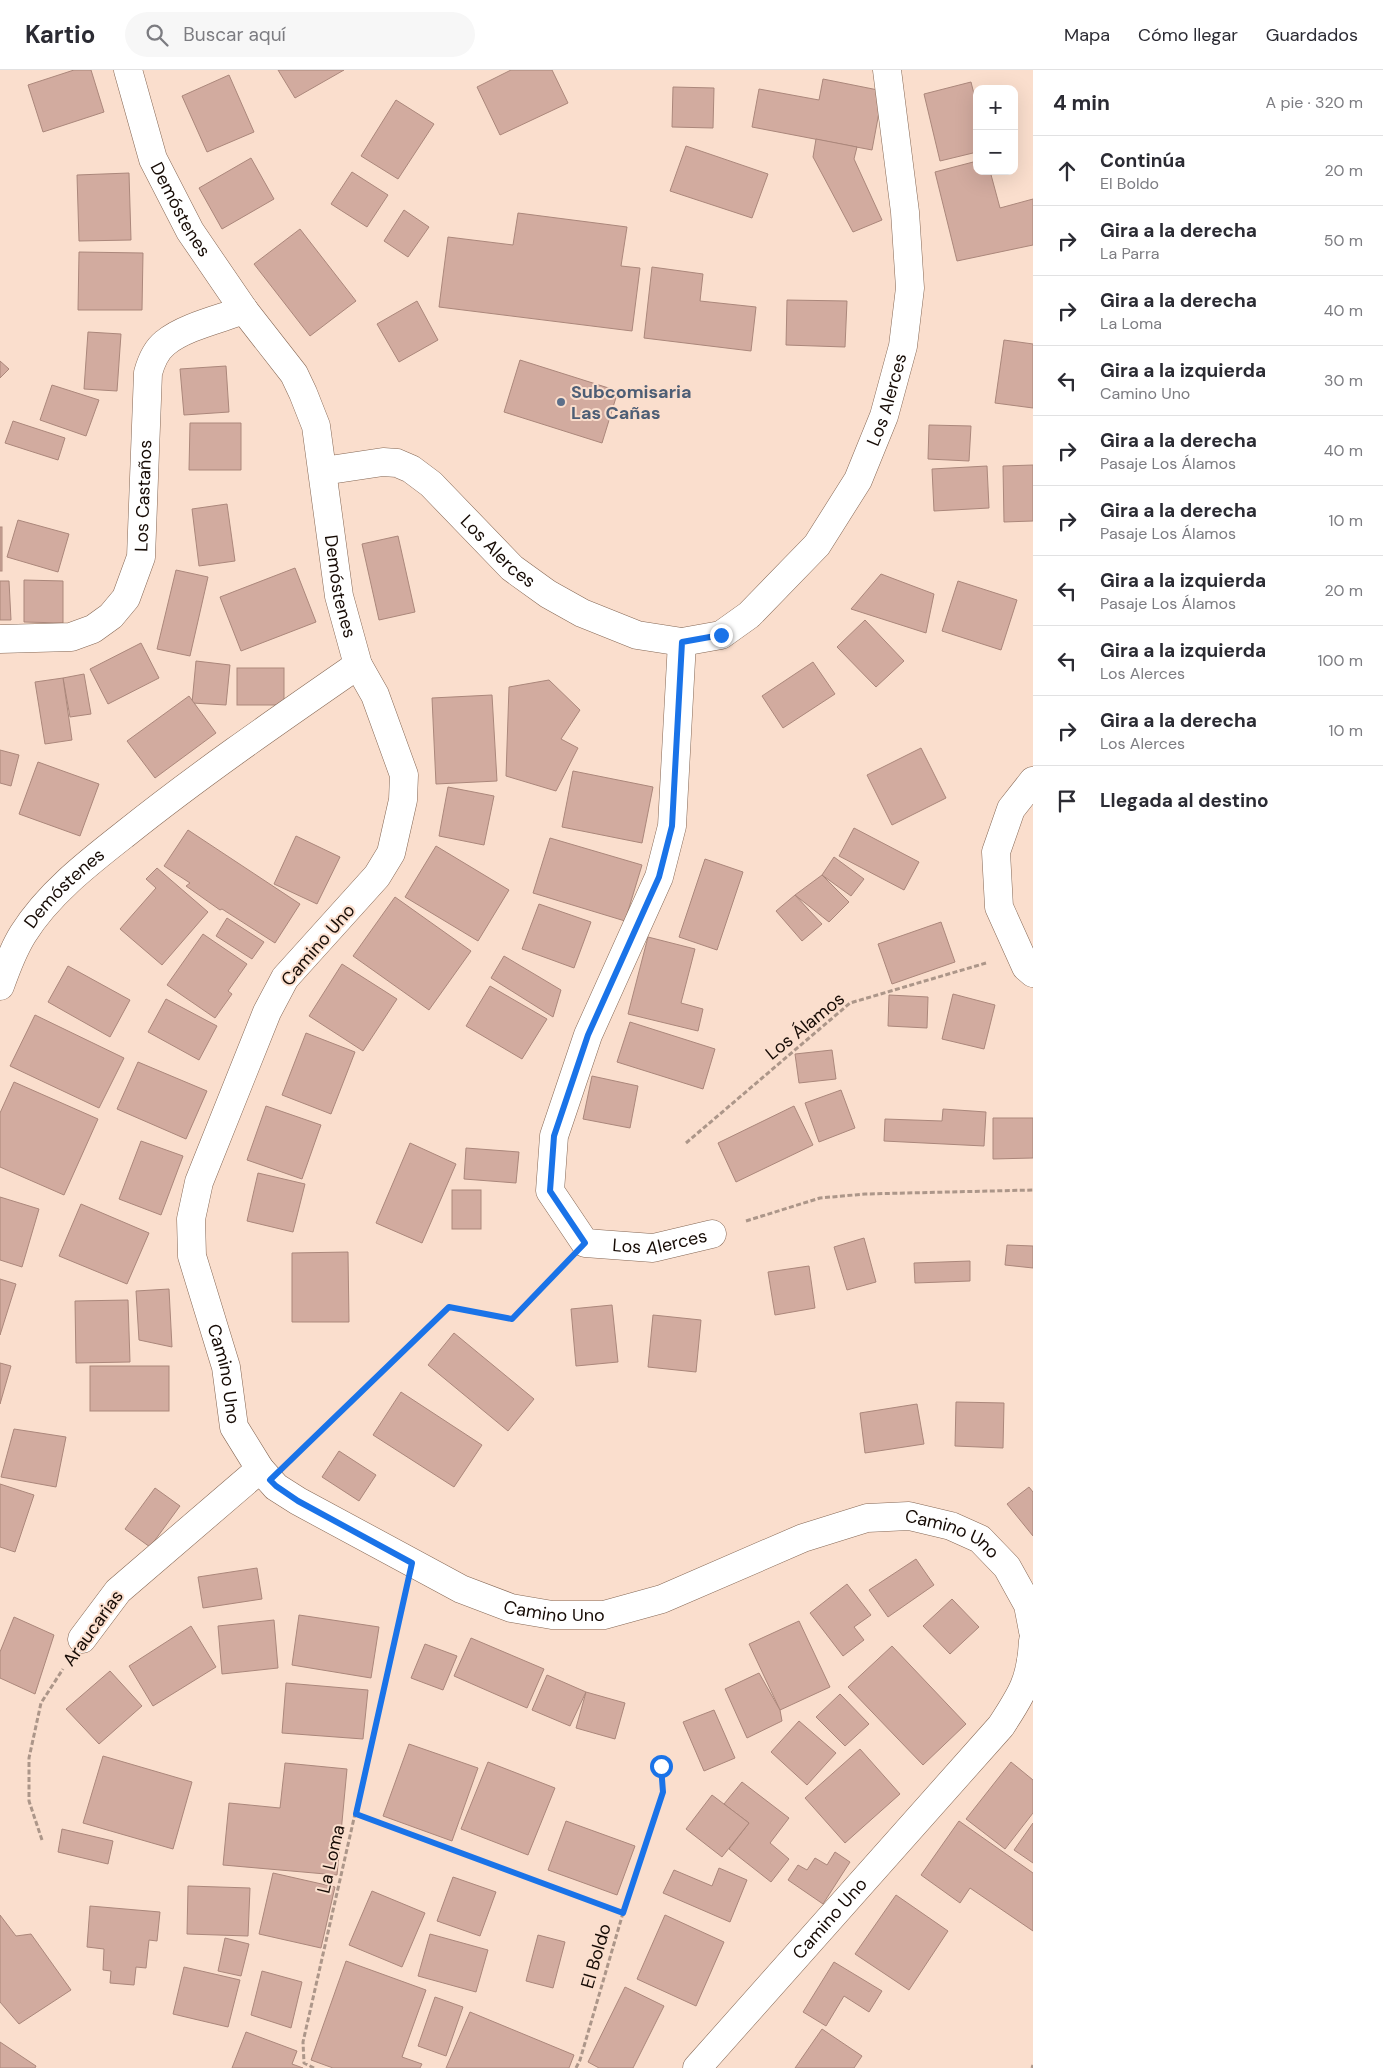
<!DOCTYPE html>
<html lang="es">
<meta charset="utf-8">
<style>
:root{--surface:#fff;--page:#f7f7f7;--text:#2b2b33;--muted:#7c7c81;--line:#e1e1e2}
body{margin:0;font-family:"DM Sans",sans-serif;background:var(--page);color:var(--text)}
.controls{position:absolute;right:15px;top:15px;display:grid;overflow:hidden;border-radius:10px;box-shadow:0 5px 20px #0002}
.controls button{width:45px;height:45px;display:grid;place-items:center;padding:0;border:0;border-bottom:1px solid var(--line);background:var(--surface);color:var(--text);font:25px sans-serif}
.stop{position:absolute;width:15px;height:15px;margin:-11px;border:4px solid #1a73e8;border-radius:50%;background:#fff}
.stop.end{background:#1a73e8;border-color:#fff;box-shadow:0 1px 5px #0008}
.list{margin:0;padding:0;list-style:none}
h2{display:flex;justify-content:space-between;align-items:center;height:65px;margin:0;padding:0 20px;font-size:21px}
h2 small{font-size:16px;font-weight:400;color:var(--muted)}
.list li{display:grid;grid-template-columns:32px 1fr auto;gap:15px;align-items:center;box-sizing:border-box;height:70px;padding:0 20px;border-top:1px solid var(--line)}
.list b{display:block;font-size:19px;white-space:nowrap}
.list p{margin:0;font-size:16px;white-space:nowrap;color:var(--muted)}
.list em{font-size:16px;font-style:normal;color:var(--muted)}
.icon{flex:none;width:28px;height:28px;fill:none;stroke:currentColor;stroke-width:2;stroke-linecap:round;stroke-linejoin:round}
.map{position:relative;flex:none;width:1033px;height:1998px;overflow:hidden}
header{display:flex;align-items:center;gap:30px;box-sizing:border-box;height:70px;padding:0 25px;background:var(--surface);border-bottom:1px solid var(--line)}
header strong{font-size:24px}
nav{display:flex;gap:28px;margin-inline-start:auto;font-size:18px}
.search{width:350px;height:45px;background:var(--page);display:flex;align-items:center;gap:12px;box-sizing:border-box;padding:0 18px;border-radius:28px;color:var(--muted);font-size:19px}
main{display:flex}
aside{flex:1;background:var(--surface)}
.map>svg:first-child{display:block}
.building{fill:#d2ab9f;stroke:#ab877b}
.lines{fill:none;stroke-linecap:round;stroke-linejoin:round}
.street-casing{stroke:#856754;stroke-width:29}
.path{stroke:#ac9689;stroke-width:3;stroke-dasharray:5 2.5;stroke-linecap:butt}
.street{stroke:#fff;stroke-width:28}
.route{stroke:#1a73e8;stroke-width:6}
.service-dot{fill:#5c6f8a;stroke:#fadecd;stroke-width:2}
.labels{text-anchor:middle;dominant-baseline:central;stroke-width:4;stroke-linejoin:round;paint-order:stroke}
.street-label{font-size:18px;fill:#160b05;stroke:#fadecd}
.service-label{font-size:18px;font-weight:bold;fill:#4e5e75;stroke:#fadecd;text-anchor:start}
</style>
<header>
<strong>Kartio</strong>
<div class="search"><svg class="icon" aria-label="search" viewBox="0 0 24 24"><circle cx="10" cy="10" r="6"/><path d="M15 15l6 6"/></svg>Buscar aquí</div>
<nav><a>Mapa</a><a>Cómo llegar</a><a>Guardados</a></nav>
</header>
<main>
<div class="map">
<svg width="1033" height="1998" viewBox="0 0 1033 1998">
<rect width="100%" height="100%" fill="#fadecd"/>
<!-- building -->
<g class="building">
<polygon points="74,0 91,0 104,42 43,62 28,15"/>
<polygon points="278,0 344,0 295,28"/>
<polygon points="511,0 552,0 568,33 500,65 477,17"/>
<polygon points="229,5 254,62 207,82 182,26"/>
<polygon points="823,9 883,21 872,80 752,57 759,19 819,30"/>
<polygon points="971,12 977,36 977,82 940,91 924,24"/>
<polygon points="673,17 714,18 713,58 672,57"/>
<polygon points="396,30 434,54 398,109 361,86"/>
<polygon points="816,69 857,77 854,89 882,150 853,162 813,87"/>
<polygon points="686,76 768,104 752,148 670,121"/>
<polygon points="251,88 274,129 222,159 199,118"/>
<polygon points="977,91 977,101 990,101 1000,138 1033,129 1033,175 957,191 935,102"/>
<polygon points="352,102 388,125 367,157 331,134"/>
<polygon points="129,103 131,170 79,171 77,105"/>
<polygon points="404,140 429,157 408,187 384,171"/>
<polygon points="518,143 627,157 621,196 640,198 632,261 439,237 448,167 513,175"/>
<polygon points="300,159 356,231 310,266 254,194"/>
<polygon points="79,182 143,183 142,240 78,240"/>
<polygon points="652,197 703,204 700,231 756,237 751,281 644,268"/>
<polygon points="787,230 847,231 845,277 786,275"/>
<polygon points="417,231 438,270 399,292 377,254"/>
<polygon points="88,262 121,264 117,321 84,319"/>
<polygon points="1004,270 1033,274 1033,338 995,333"/>
<polygon points="520,290 618,321 602,373 504,342"/>
<polygon points="0,291 9,299 0,308"/>
<polygon points="226,296 229,342 184,345 180,299"/>
<polygon points="52,315 99,330 86,366 40,350"/>
<polygon points="13,351 65,368 58,390 5,373"/>
<polygon points="190,353 241,353 241,400 189,400"/>
<polygon points="929,355 971,356 969,391 928,389"/>
<polygon points="1033,395 1033,451 1004,452 1003,396"/>
<polygon points="987,396 989,438 934,441 932,399"/>
<polygon points="227,434 235,491 199,496 192,439"/>
<polygon points="18,450 69,464 58,502 7,487"/>
<rect x="0" y="457" width="2" height="44"/>
<polygon points="398,466 415,542 379,550 362,474"/>
<polygon points="295,498 316,552 241,581 220,527"/>
<polygon points="176,500 208,507 190,586 157,579"/>
<polygon points="881,504 934,524 926,563 851,539"/>
<polygon points="24,510 63,511 63,553 24,552"/>
<polygon points="0,511 9,511 11,550 0,550"/>
<polygon points="958,511 1017,530 1001,580 942,561"/>
<polygon points="865,550 904,591 876,617 837,577"/>
<polygon points="141,573 159,608 108,634 90,599"/>
<polygon points="196,591 230,595 226,635 192,633"/>
<polygon points="813,592 835,624 783,658 762,626"/>
<rect x="237" y="598" width="47" height="37"/>
<polygon points="84,604 91,644 70,647 63,608"/>
<polygon points="63,608 72,670 45,674 35,612"/>
<polygon points="549,610 580,640 561,669 578,678 556,721 506,706 509,617"/>
<polygon points="492,625 497,711 436,714 432,628"/>
<polygon points="189,626 216,663 155,708 127,671"/>
<polygon points="921,678 946,728 892,755 867,705"/>
<polygon points="0,680 19,685 11,716 0,713"/>
<polygon points="38,692 99,714 80,766 19,744"/>
<polygon points="573,701 653,717 642,773 562,757"/>
<polygon points="448,717 494,726 484,775 439,766"/>
<polygon points="854,758 919,792 904,820 839,786"/>
<polygon points="188,760 300,834 275,873 222,839 220,840 186,816 190,813 164,796"/>
<polygon points="296,766 340,787 317,834 274,814"/>
<polygon points="550,768 642,795 625,851 533,823"/>
<polygon points="436,776 509,820 478,871 405,827"/>
<polygon points="834,787 864,809 851,826 822,805"/>
<polygon points="705,789 743,802 717,880 679,867"/>
<polygon points="157,798 208,842 162,895 120,859 156,818 146,809"/>
<polygon points="822,805 849,832 829,852 795,825"/>
<polygon points="795,825 822,854 802,871 776,841"/>
<polygon points="395,827 471,881 429,940 353,886"/>
<polygon points="539,834 591,852 574,898 522,879"/>
<polygon points="227,848 264,872 252,889 216,866"/>
<polygon points="941,852 955,892 892,914 878,874"/>
<polygon points="203,864 247,894 228,921 232,924 215,948 167,915"/>
<polygon points="648,867 695,879 681,933 703,939 698,961 628,944"/>
<polygon points="504,886 561,920 553,947 491,908"/>
<polygon points="342,894 397,929 363,981 309,946"/>
<polygon points="68,896 130,930 110,967 48,932"/>
<polygon points="490,916 547,949 522,989 466,956"/>
<polygon points="953,924 995,935 984,979 942,969"/>
<polygon points="889,925 928,927 927,958 888,956"/>
<polygon points="166,929 217,956 199,990 148,962"/>
<polygon points="35,945 124,988 99,1038 10,996"/>
<polygon points="630,952 715,979 703,1019 617,992"/>
<polygon points="306,963 355,982 331,1044 282,1025"/>
<polygon points="832,980 836,1009 799,1013 795,984"/>
<polygon points="138,992 207,1021 186,1069 117,1039"/>
<polygon points="592,1006 638,1016 630,1058 583,1049"/>
<polygon points="14,1012 98,1049 64,1125 0,1097 0,1043"/>
<polygon points="841,1020 855,1058 819,1072 805,1033"/>
<polygon points="266,1036 321,1055 302,1109 247,1090"/>
<polygon points="794,1036 813,1075 736,1112 718,1073"/>
<polygon points="943,1039 986,1042 984,1076 884,1071 885,1049 942,1051"/>
<polygon points="993,1048 1033,1048 1033,1088 993,1089"/>
<polygon points="141,1071 183,1086 161,1145 119,1129"/>
<polygon points="410,1073 456,1094 422,1173 376,1153"/>
<polygon points="466,1078 519,1082 516,1113 464,1109"/>
<polygon points="258,1103 305,1114 293,1162 247,1151"/>
<rect x="452" y="1120" width="29" height="39"/>
<polygon points="0,1127 39,1139 22,1197 0,1190"/>
<polygon points="81,1134 149,1163 127,1214 59,1186"/>
<polygon points="864,1168 876,1212 847,1220 834,1177"/>
<polygon points="1007,1175 1033,1176 1033,1198 1005,1195"/>
<polygon points="348,1182 349,1252 292,1252 292,1183"/>
<polygon points="970,1191 970,1211 915,1213 914,1193"/>
<polygon points="809,1196 815,1238 775,1245 768,1202"/>
<polygon points="0,1209 16,1214 0,1265"/>
<polygon points="169,1219 172,1277 139,1270 136,1221"/>
<polygon points="128,1230 130,1292 76,1293 75,1231"/>
<polygon points="612,1235 618,1292 576,1296 571,1239"/>
<polygon points="653,1245 701,1250 696,1302 648,1297"/>
<polygon points="454,1263 534,1329 508,1361 428,1295"/>
<polygon points="0,1293 11,1296 0,1334"/>
<rect x="90" y="1296" width="79" height="45"/>
<polygon points="401,1322 482,1375 454,1417 373,1365"/>
<polygon points="956,1332 1004,1333 1003,1378 955,1376"/>
<polygon points="917,1334 924,1374 865,1383 860,1343"/>
<polygon points="14,1359 66,1367 56,1417 1,1407"/>
<polygon points="339,1381 376,1405 359,1431 322,1407"/>
<polygon points="0,1414 34,1425 15,1482 0,1477"/>
<polygon points="1029,1417 1033,1422 1033,1466 1007,1434"/>
<polygon points="155,1418 180,1436 150,1477 125,1459"/>
<polygon points="916,1489 934,1515 888,1547 869,1520"/>
<polygon points="257,1498 262,1529 203,1538 198,1507"/>
<polygon points="847,1514 871,1545 854,1557 864,1570 843,1586 810,1543"/>
<polygon points="952,1529 979,1557 950,1584 923,1556"/>
<polygon points="299,1545 379,1557 371,1608 292,1595"/>
<polygon points="14,1547 54,1565 35,1624 0,1608 0,1582"/>
<polygon points="274,1550 278,1598 222,1604 218,1556"/>
<polygon points="799,1551 830,1617 780,1640 749,1574"/>
<polygon points="191,1556 216,1597 153,1636 129,1596"/>
<polygon points="471,1568 544,1599 527,1638 454,1606"/>
<polygon points="425,1574 457,1586 443,1620 411,1608"/>
<polygon points="892,1576 966,1654 923,1695 848,1617"/>
<polygon points="110,1601 142,1636 99,1674 66,1639"/>
<polygon points="759,1603 780,1640 782,1651 747,1668 725,1619"/>
<polygon points="547,1605 586,1622 570,1656 532,1640"/>
<polygon points="286,1613 368,1620 363,1669 282,1663"/>
<polygon points="586,1622 625,1633 615,1669 576,1658"/>
<polygon points="840,1624 869,1654 845,1676 816,1647"/>
<polygon points="714,1640 735,1688 704,1701 683,1652"/>
<polygon points="799,1651 836,1683 807,1715 771,1682"/>
<polygon points="409,1674 478,1698 452,1771 383,1746"/>
<polygon points="860,1679 900,1724 845,1773 805,1728"/>
<polygon points="103,1686 192,1712 173,1779 83,1753"/>
<polygon points="488,1692 555,1718 528,1785 461,1759"/>
<polygon points="1011,1692 1033,1710 1033,1743 1005,1779 966,1749"/>
<polygon points="285,1693 347,1699 337,1805 223,1795 229,1733 280,1738"/>
<polygon points="742,1712 789,1748 770,1773 789,1789 771,1812 729,1779 749,1753 724,1734"/>
<polygon points="712,1725 749,1753 722,1787 686,1759"/>
<polygon points="566,1751 635,1776 617,1825 548,1800"/>
<polygon points="959,1751 1033,1803 1033,1861 970,1818 960,1833 921,1805"/>
<polygon points="1033,1753 1033,1793 1014,1780"/>
<polygon points="62,1759 113,1771 108,1794 58,1782"/>
<polygon points="835,1782 850,1792 823,1834 788,1810 798,1795 807,1800 815,1788 827,1795"/>
<polygon points="719,1798 747,1810 730,1852 663,1823 674,1800 712,1816"/>
<polygon points="273,1803 335,1817 321,1878 259,1864"/>
<polygon points="453,1807 496,1822 480,1866 437,1851"/>
<polygon points="188,1816 250,1818 248,1866 187,1864"/>
<polygon points="372,1821 425,1843 402,1897 349,1875"/>
<polygon points="896,1825 948,1861 909,1920 855,1884"/>
<polygon points="90,1836 160,1842 157,1871 149,1870 146,1898 136,1897 134,1915 110,1913 111,1901 103,1900 104,1879 87,1877"/>
<polygon points="0,1845 16,1866 31,1864 71,1920 19,1954 0,1932"/>
<polygon points="665,1845 724,1872 696,1936 637,1909"/>
<polygon points="430,1864 488,1880 476,1922 418,1906"/>
<polygon points="538,1865 565,1872 553,1918 526,1911"/>
<polygon points="225,1868 249,1874 241,1906 218,1901"/>
<polygon points="346,1891 426,1920 402,1987 422,1994 420,1998 333,1998 311,1990"/>
<polygon points="834,1892 882,1921 869,1942 844,1926 826,1956 803,1942"/>
<polygon points="184,1897 240,1910 228,1957 173,1944"/>
<polygon points="262,1901 302,1912 291,1958 251,1945"/>
<polygon points="625,1917 664,1936 633,1998 599,1998 588,1992"/>
<polygon points="435,1927 463,1937 446,1986 418,1976"/>
<polygon points="470,1942 574,1985 569,1998 446,1998"/>
<polygon points="822,1959 862,1986 854,1998 795,1998"/>
<polygon points="246,1962 297,1981 292,1994 303,1998 232,1998"/>
<polygon points="0,1972 36,1996 35,1998 0,1998"/>
</g>
<g class="lines">
<!-- street casing -->
<g class="street-casing">
<g id="street">
<path id="s1" d="M128,0L153,89L190,161L244,240L294,304L303,323L316,356L339,526L358,595L375,625L404,705L403,730L391,783L377,806L285,908L267,942L199,1112L191,1149L192,1186L226,1297L234,1357L260,1399L276,1417L298,1431L461,1519L511,1538L552,1545H604L662,1529L803,1468L867,1448L909,1446L951,1456L980,1469L1007,1497L1028,1535L1033,1561"/>
<path id="s2" d="M323,401L383,392L397,393L411,399L431,414L512,498L548,524L582,543L637,565L682,572L721,565L749,545L817,475L858,410L884,346L903,276L910,218L905,142L887,0"/>
<path id="s3" d="M0,569L71,567L93,559L111,546L126,528L141,487L148,303C151,292 155,281 165,273C184,257 220,249 244,240"/>
<path id="s4" d="M682,572L672,756L659,807L588,965L554,1066L550,1121L585,1173L653,1178L712,1164"/>
<polyline points="1033,711 1011,739 996,782 999,837 1026,897 1033,903"/>
<path id="s5" d="M0,916C6,899 13,880 23,864C48,824 88,793 125,764C200,704 280,649 358,595"/>
<polyline points="82,1569 118,1521 260,1399"/>
<path id="s6" d="M697,1998L1001,1656C1022,1624 1031,1610 1033,1571"/>
</g>
</g>
<!-- path -->
<g class="path">
<polyline points="686,1073 850,933 986,893"/>
<polyline points="746,1151 820,1128 865,1124 1033,1120"/>
<polyline points="296,1385 449,1237 512,1249 560,1199"/>
<polyline points="356,1744 623,1843"/>
<polyline points="42,1770 29,1731 29,1688 41,1633 63,1599"/>
<polyline points="314,1998 304,1993 303,1972 404,1529"/>
<polyline points="576,1998 580,1990 623,1843 663,1722 661,1696"/>
<polyline points="1032,1998 1033,1995"/>
</g>
<!-- street -->
<use href="#street" class="street"/>
</g>
<g class="lines">
<!-- route -->
<polyline class="route" points="661,1696 663,1722 623,1843 356,1744 412,1493 298,1431 276,1416 270,1410 449,1237 512,1249 585,1173 550,1121 554,1066 588,965 659,807 672,756 682,572 721,565"/>
</g>
<!-- markers -->
<circle class="service-dot" cx="561" cy="332" r="5"/>
<g class="labels">
<!-- street labels -->
<g class="street-label">
<text stroke="none"><textPath href="#s1" startOffset="150">Demóstenes</textPath></text>
<text stroke="none"><textPath href="#s2" startOffset="754">Los Alerces</textPath></text>
<text stroke="none"><textPath href="#s3" startOffset="245">Los Castaños</textPath></text>
<text stroke="none"><textPath href="#s2" startOffset="210">Los Alerces</textPath></text>
<text stroke="none"><textPath href="#s1" startOffset="569">Demóstenes</textPath></text>
<text stroke="none"><textPath href="#s5" startOffset="119">Demóstenes</textPath></text>
<text transform="translate(318 875) rotate(-49)">Camino Uno</text>
<text transform="translate(805 956) rotate(-39)">Los Álamos</text>
<text stroke="none"><textPath href="#s4" startOffset="710">Los Alerces</textPath></text>
<text stroke="none"><textPath href="#s1" startOffset="1432">Camino Uno</textPath></text>
<text stroke="none"><textPath href="#s1" startOffset="2288">Camino Uno</textPath></text>
<text stroke="none"><textPath href="#s1" startOffset="1868">Camino Uno</textPath></text>
<text transform="translate(93 1558) rotate(-54)">Araucarias</text>
<text transform="translate(331 1789) rotate(-77)">La Loma</text>
<text stroke="none"><textPath href="#s6" startOffset="200">Camino Uno</textPath></text>
<text transform="translate(596 1886) rotate(-74)">El Boldo</text>
</g>
<!-- service labels -->
<g class="service-label">
<text x="571" y="322">Subcomisaria<tspan x="571" dy="21">Las Cañas</tspan></text>
</g>
</g>
</svg>
<div class="controls">
<button>+</button>
<button>−</button>
</div>
<div class="stop" style="left:661px;top:1696px"></div>
<div class="stop end" style="left:721px;top:565px"></div>
</div>
<aside>
<h2>4 min<small>A pie · 320 m</small></h2>
<ul class="list">
<li><svg class="icon" aria-label="ahead" viewBox="0 0 24 24"><path d="M12 20V5M6 11l6-6 6 6"/></svg><div><b>Continúa</b><p>El Boldo</p></div><em>20 m</em></li>
<li><svg class="icon" aria-label="right" viewBox="0 0 24 24"><path d="M7 20v-9h11M14 6l5 5-5 5"/></svg><div><b>Gira a la derecha</b><p>La Parra</p></div><em>50 m</em></li>
<li><svg class="icon" aria-label="right" viewBox="0 0 24 24"><path d="M7 20v-9h11M14 6l5 5-5 5"/></svg><div><b>Gira a la derecha</b><p>La Loma</p></div><em>40 m</em></li>
<li><svg class="icon" aria-label="left" viewBox="0 0 24 24"><path d="M17 20v-9H6M10 6l-5 5 5 5"/></svg><div><b>Gira a la izquierda</b><p>Camino Uno</p></div><em>30 m</em></li>
<li><svg class="icon" aria-label="right" viewBox="0 0 24 24"><path d="M7 20v-9h11M14 6l5 5-5 5"/></svg><div><b>Gira a la derecha</b><p>Pasaje Los Álamos</p></div><em>40 m</em></li>
<li><svg class="icon" aria-label="right" viewBox="0 0 24 24"><path d="M7 20v-9h11M14 6l5 5-5 5"/></svg><div><b>Gira a la derecha</b><p>Pasaje Los Álamos</p></div><em>10 m</em></li>
<li><svg class="icon" aria-label="left" viewBox="0 0 24 24"><path d="M17 20v-9H6M10 6l-5 5 5 5"/></svg><div><b>Gira a la izquierda</b><p>Pasaje Los Álamos</p></div><em>20 m</em></li>
<li><svg class="icon" aria-label="left" viewBox="0 0 24 24"><path d="M17 20v-9H6M10 6l-5 5 5 5"/></svg><div><b>Gira a la izquierda</b><p>Los Alerces</p></div><em>100 m</em></li>
<li><svg class="icon" aria-label="right" viewBox="0 0 24 24"><path d="M7 20v-9h11M14 6l5 5-5 5"/></svg><div><b>Gira a la derecha</b><p>Los Alerces</p></div><em>10 m</em></li>
<li><svg class="icon" aria-label="arrive" viewBox="0 0 24 24"><path d="M6 21V4h12l-3 4 3 4H6"/></svg><div><b>Llegada al destino</b></div></li>
</ul>
</aside>
</main>
